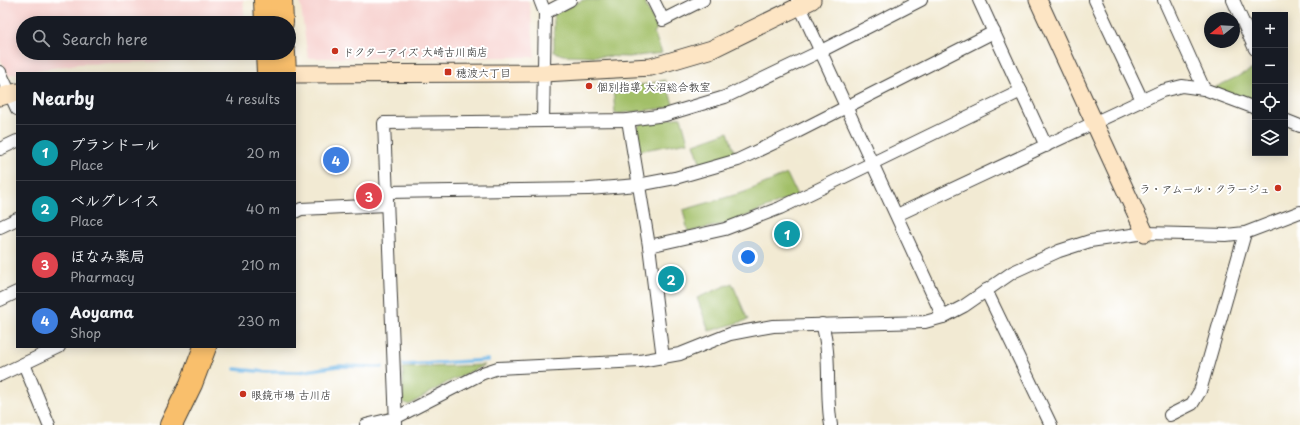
<!DOCTYPE html>
<meta charset="utf-8">
<style>
:root{--surface:#171b24;--page:#242831;--text:#f1f3f6;--muted:#9ea1a6;--line:#363941;--accent:#0f766e}
body{margin:0;font-family:"Playpen Sans","Klee One",sans-serif;background:var(--page);color:var(--text)}
.controls{position:absolute;right:12px;top:12px;display:grid;overflow:hidden;border-radius:0px;box-shadow:0 2px 10px #0003}
.controls button{width:36px;height:36px;display:grid;place-items:center;padding:0;border:0;border-bottom:1px solid var(--line);background:var(--surface);color:var(--text);font:20px sans-serif}
.compass{position:absolute;left:1204px;top:12px;width:36px;height:36px;border-radius:50%;background:var(--surface);box-shadow:0 2px 10px #0003;rotate:252deg}
.you{position:absolute;left:748px;top:257px;width:14px;height:14px;margin:-10px;border:3px solid #fff;border-radius:50%;background:#1a73e8;box-shadow:0 0 0 6px #1a73e833}
.badge{display:grid;place-items:center;width:26px;height:26px;border-radius:50%;background:var(--accent);color:#fff;font-size:13px;font-weight:700}
.pin{position:absolute;translate:-50% -50%;border:2px solid #fff;box-shadow:0 1px 4px #0006}
.list{margin:0;padding:0;list-style:none}
h2{display:flex;justify-content:space-between;align-items:center;height:52px;margin:0;padding:0 16px;font-size:17px}
h2 small{font-size:13px;font-weight:400;color:var(--muted)}
.list li{display:grid;grid-template-columns:26px 1fr auto;gap:12px;align-items:center;box-sizing:border-box;height:56px;padding:0 16px;border-top:1px solid var(--line)}
.list b{display:block;font-size:15px;white-space:nowrap}
.list p{margin:0;font-size:13px;white-space:nowrap;color:var(--muted)}
.list em{font-size:13px;font-style:normal;color:var(--muted)}
.icon{flex:none;width:22px;height:22px;fill:none;stroke:currentColor;stroke-width:2;stroke-linecap:round;stroke-linejoin:round}
.map{position:relative;flex:none;width:1300px;height:425px;overflow:hidden}
.search{position:absolute;background:var(--surface);box-shadow:0 2px 10px #0003;left:16px;top:16px;width:280px;height:44px;display:flex;align-items:center;gap:10px;box-sizing:border-box;padding:0 14px;border-radius:22px;color:var(--muted);font-size:15px}
.panel{position:absolute;background:var(--surface);box-shadow:0 2px 10px #0003;left:16px;top:72px;width:280px;height:276px;border-radius:0px}
.map>svg:first-child{display:block}
.built{fill:#f7d0ce}
.green{fill:#a2bf67;stroke:#5f6e42}
.lines{fill:none;stroke-linecap:round;stroke-linejoin:round}
.stream{stroke:#6eb6e6;stroke-width:3.5}
.street-casing{stroke:#3c3b37;stroke-width:14}
.secondary-casing{stroke:#3c3b37;stroke-width:19}
.highway-casing{stroke:#3c3b37;stroke-width:24}
.street{stroke:#fff;stroke-width:12}
.secondary{stroke:#fde5c4;stroke-width:17}
.highway{stroke:#f9bf6c;stroke-width:22}
.poi-dot{fill:#c8321e;stroke:#fff;stroke-width:1.5}
.labels{text-anchor:middle;dominant-baseline:central;stroke-width:4;stroke-linejoin:round;paint-order:stroke}
.poi-label{font-size:11px;fill:#1c1c1c;stroke:#fff;text-anchor:start}
</style>
<div class="map">
<svg width="1300" height="425" viewBox="0 0 1300 425">
<rect width="100%" height="100%" fill="#fff"/>
<filter id="ink" filterUnits="userSpaceOnUse"><feTurbulence type="fractalNoise" baseFrequency=".025" numOctaves="2"/><feDisplacementMap in="SourceGraphic" scale="8" xChannelSelector="R" yChannelSelector="G"/><feConvolveMatrix kernelMatrix="1 2 1 2 8 2 1 2 1" color-interpolation-filters="sRGB"/></filter>
<filter id="wash" filterUnits="userSpaceOnUse"><feTurbulence type="fractalNoise" baseFrequency=".012" numOctaves="4" result="noise"/><feDisplacementMap in="SourceGraphic" scale="16" xChannelSelector="R" yChannelSelector="G"/><feGaussianBlur stdDeviation="0.9" result="paint"/><feColorMatrix in="noise" values="0 0 0 0 0 0 0 0 0 0 0 0 0 0 0 0 0 1.4 0 .05"/><feComposite in="paint" operator="in"/></filter>
<g filter="url(#wash)">
<rect width="100%" height="100%" fill="#f2ead3"/>
<!-- built -->
<g class="built">
<polygon points="0,0 243,0 245,23 23,23 23,53 244,53 241,59 77,64 8,75 0,58"/>
<polygon points="300,0 527,0 530,6 535,57 308,58"/>
</g>
<!-- green -->
<g class="green">
<polygon points="583,0 643,0 657,28 654,33 662,53 629,57 563,55 554,52 554,14"/>
<polygon points="1255,68 1255,104 1214,88"/>
<polygon points="665,80 674,107 615,114 613,88 649,84"/>
<polygon points="681,117 688,142 639,151 635,131 641,123"/>
<polygon points="728,132 735,154 701,165 694,144"/>
<polygon points="787,174 797,195 729,223 688,232 683,210 745,192"/>
<polygon points="732,283 748,320 709,331 697,298"/>
<polygon points="485,365 448,382 409,405 403,402 403,368"/>
</g>
<g class="lines">
<!-- stream -->
<g class="stream">
<polyline points="404,365 488,360"/>
<polyline points="235,369 268,372 299,372 338,366 382,367"/>
</g>
</g>
</g>
<g filter="url(#ink)">
<g class="lines">
<!-- street casing -->
<g class="street-casing">
<g id="street">
<polyline points="540,0 545,13 543,120"/>
<polyline points="653,0 663,20 703,0"/>
<polyline points="797,0 943,317"/>
<polyline points="979,0 1046,146"/>
<polyline points="1095,0 1142,100"/>
<polyline points="1164,0 1204,89"/>
<polyline points="1233,0 1255,49"/>
<polyline points="545,13 570,0"/>
<polyline points="0,72 17,109"/>
<polyline points="628,120 649,246 663,358"/>
<polyline points="1285,120 1300,126"/>
<polyline points="0,149 17,141"/>
<polyline points="387,192 589,189 638,185 675,178 738,160 797,132 994,32"/>
<polyline points="295,212 301,209 387,205"/>
<polyline points="897,215 1162,91 1182,86 1204,89 1255,108"/>
<polyline points="0,227 17,219"/>
<polyline points="649,246 725,229 780,208 1021,91"/>
<polyline points="986,290 1051,425"/>
<polyline points="0,300 17,292"/>
<path d="M822,324C832,356 825,392 831,425"/>
<polyline points="24,364 49,425"/>
<polyline points="0,375 59,347"/>
<polyline points="1170,415 1192,404 1200,391 1245,233"/>
<polyline points="396,424 384,123 628,120 665,115 725,97 821,51 921,0"/>
<polyline points="366,425 395,418 483,373 498,368 640,361 680,354 730,334 773,326 925,322 943,317 964,306 1013,272 1059,251 1090,241 1145,233 1226,235 1245,233 1300,212"/>
</g>
</g>
<!-- secondary casing -->
<g class="secondary-casing">
<g id="secondary">
<polyline points="1038,0 1145,233"/>
<polyline points="295,74 544,73 651,67 712,49 812,0"/>
<polyline points="0,97 17,92"/>
</g>
</g>
<!-- highway casing -->
<g class="highway-casing">
<g id="highway">
<polyline points="265,0 266,23"/>
<polyline points="281,0 282,23"/>
<polyline points="267,53 268,73"/>
<polyline points="284,53 285,73"/>
<polyline points="171,425 191,384 205,347"/>
</g>
</g>
<!-- street -->
<use href="#street" class="street"/>
<!-- secondary -->
<use href="#secondary" class="secondary"/>
<!-- highway -->
<use href="#highway" class="highway"/>
</g>
</g>
<!-- markers -->
<g class="poi-dot">
<circle cx="335" cy="51" r="4"/>
<rect x="444" y="68" width="8" height="8" rx="2"/>
<circle cx="589" cy="86" r="4"/>
<circle cx="1278" cy="188" r="4"/>
<circle cx="243" cy="394" r="4"/>
</g>
<g class="labels">
<!-- poi labels -->
<g class="poi-label">
<text x="343" y="51">ドクターアイズ 大崎古川南店</text>
<text x="456" y="72">穂波六丁目</text>
<text x="597" y="86">個別指導 大沼総合教室</text>
<text x="1270" y="188" text-anchor="end">ラ・アムール・クラージュ</text>
<text x="251" y="394">眼鏡市場 古川店</text>
</g>
</g>
</svg>
<div class="controls">
<button>+</button>
<button>−</button>
<button><svg class="icon" aria-label="locate" viewBox="0 0 24 24"><circle cx="12" cy="12" r="6"/><path d="M12 2v4M12 18v4M2 12h4M18 12h4"/></svg></button>
<button><svg class="icon" aria-label="layers" viewBox="0 0 24 24"><path d="M12 4l9 5-9 5-9-5zM3 14l9 5 9-5"/></svg></button>
</div>
<svg class="compass" viewBox="-18 -18 36 36"><path d="M0-13l5 13h-10z" fill="#e53935"/><path d="M0 13l5-13h-10z" fill="#9ea1a6"/></svg>
<div class="you"></div>
<div class="pin badge" style="left:787px;top:234px;background:#0f9aa8">1</div>
<div class="pin badge" style="left:671px;top:279px;background:#0f9aa8">2</div>
<div class="pin badge" style="left:369px;top:196px;background:#e0444e">3</div>
<div class="pin badge" style="left:336px;top:160px;background:#3f7fe0">4</div>
<div class="search"><svg class="icon" aria-label="search" viewBox="0 0 24 24"><circle cx="10" cy="10" r="6"/><path d="M15 15l6 6"/></svg>Search here</div>
<section class="panel">
<h2>Nearby<small>4 results</small></h2>
<ul class="list">
<li><span class="badge" style="background:#0f9aa8">1</span><div><b>プランドール</b><p>Place</p></div><em>20 m</em></li>
<li><span class="badge" style="background:#0f9aa8">2</span><div><b>ベルグレイス</b><p>Place</p></div><em>40 m</em></li>
<li><span class="badge" style="background:#e0444e">3</span><div><b>ほなみ薬局</b><p>Pharmacy</p></div><em>210 m</em></li>
<li><span class="badge" style="background:#3f7fe0">4</span><div><b>Aoyama</b><p>Shop</p></div><em>230 m</em></li>
</ul>
</section>
</div>
